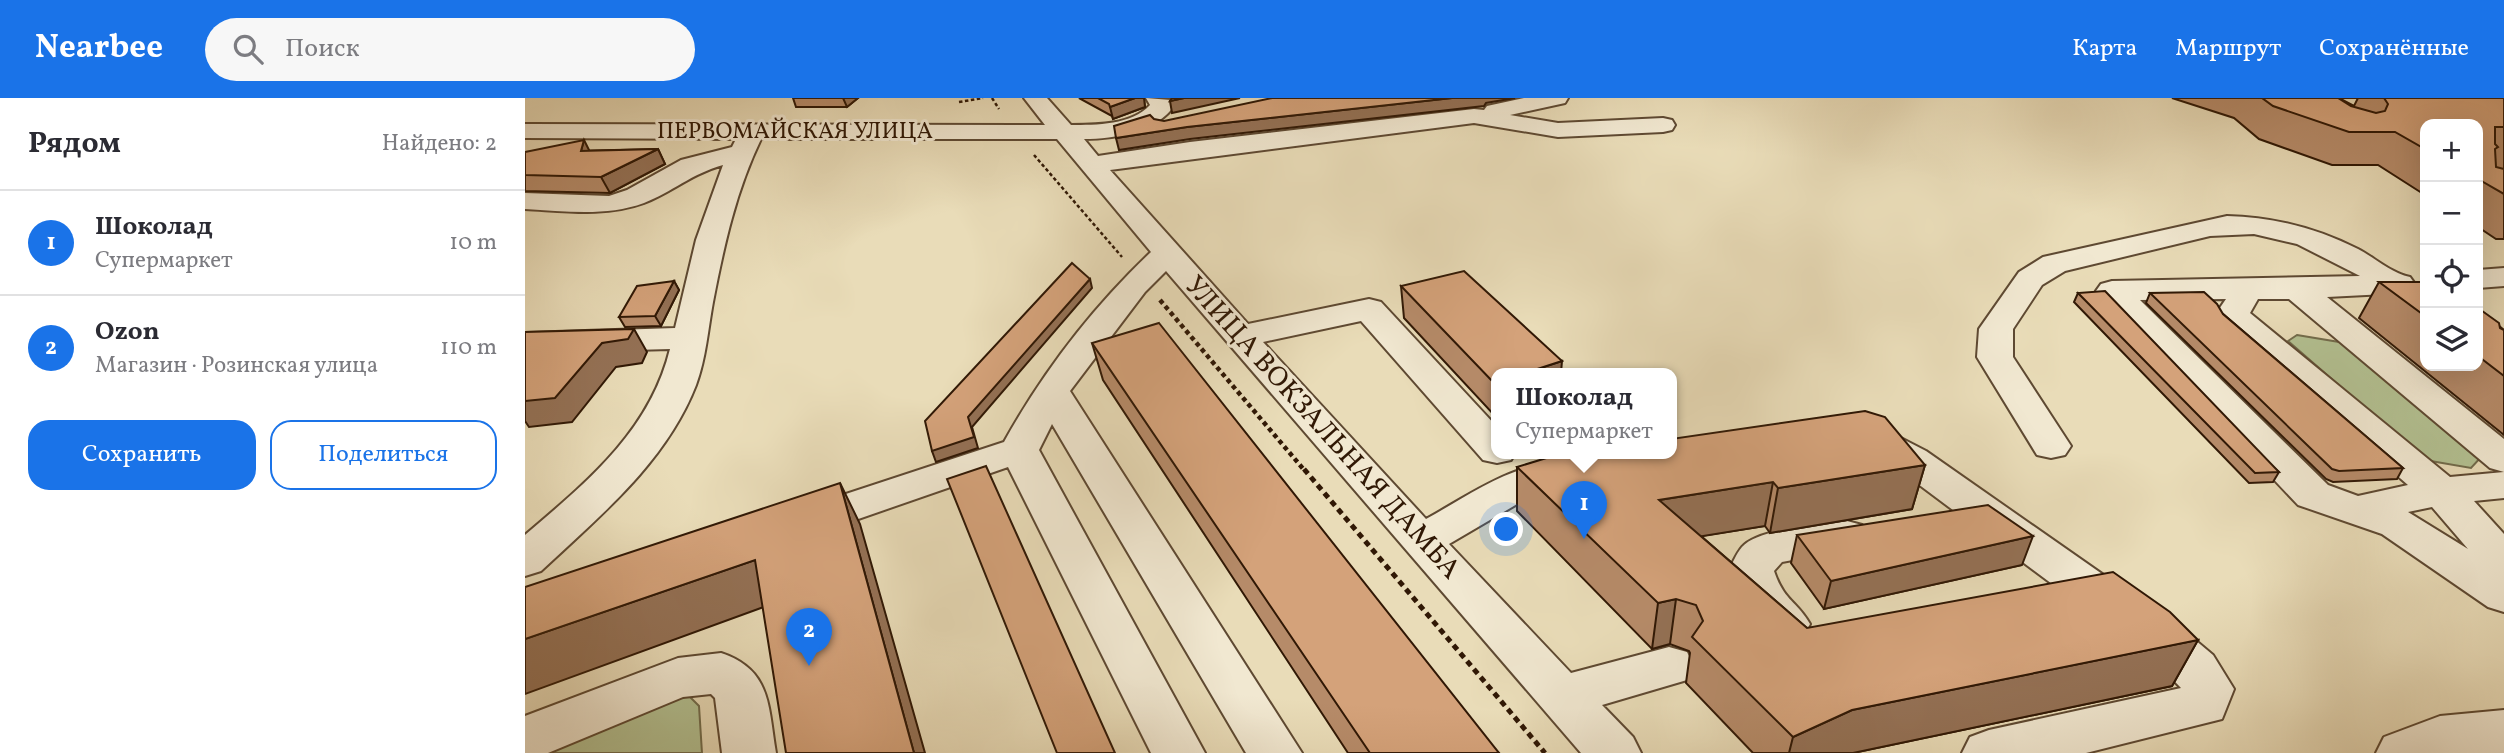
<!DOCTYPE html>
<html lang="ru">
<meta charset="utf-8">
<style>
:root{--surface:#fff;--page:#f7f7f7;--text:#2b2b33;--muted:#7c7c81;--line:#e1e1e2;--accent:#1a73e8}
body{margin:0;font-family:Vollkorn,serif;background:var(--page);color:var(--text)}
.controls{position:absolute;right:21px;top:21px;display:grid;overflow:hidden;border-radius:14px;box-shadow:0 7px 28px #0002}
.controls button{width:63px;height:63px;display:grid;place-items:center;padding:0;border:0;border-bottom:2px solid var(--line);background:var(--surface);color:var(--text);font:35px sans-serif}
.you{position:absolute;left:982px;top:432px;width:24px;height:24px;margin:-18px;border:5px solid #fff;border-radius:50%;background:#1a73e8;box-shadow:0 0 0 10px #1a73e833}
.badge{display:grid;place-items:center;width:46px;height:46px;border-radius:50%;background:var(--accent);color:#fff;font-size:23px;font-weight:700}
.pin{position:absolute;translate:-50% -58px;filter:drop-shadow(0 2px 4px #0008)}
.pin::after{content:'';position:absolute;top:37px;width:24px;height:21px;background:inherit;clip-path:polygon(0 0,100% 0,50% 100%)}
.popup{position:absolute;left:966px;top:270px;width:186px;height:91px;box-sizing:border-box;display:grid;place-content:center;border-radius:14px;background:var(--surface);filter:drop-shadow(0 2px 5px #0005);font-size:23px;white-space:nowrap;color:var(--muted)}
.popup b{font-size:26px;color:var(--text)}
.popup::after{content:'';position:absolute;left:50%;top:100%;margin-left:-14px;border:14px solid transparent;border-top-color:var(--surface)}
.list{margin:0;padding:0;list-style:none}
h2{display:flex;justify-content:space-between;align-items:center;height:91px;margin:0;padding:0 28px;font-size:30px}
h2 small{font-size:23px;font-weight:400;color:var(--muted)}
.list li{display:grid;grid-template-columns:46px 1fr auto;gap:21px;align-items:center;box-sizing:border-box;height:105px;padding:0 28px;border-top:2px solid var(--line)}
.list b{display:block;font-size:26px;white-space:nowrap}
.list p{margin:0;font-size:23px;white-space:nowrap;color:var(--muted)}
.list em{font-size:23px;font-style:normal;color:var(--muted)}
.actions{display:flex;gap:14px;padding:21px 28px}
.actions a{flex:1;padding:16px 0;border:2px solid var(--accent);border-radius:21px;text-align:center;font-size:24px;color:var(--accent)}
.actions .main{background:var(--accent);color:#fff}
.icon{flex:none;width:38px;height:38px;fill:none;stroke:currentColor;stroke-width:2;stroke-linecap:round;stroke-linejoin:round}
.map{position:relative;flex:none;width:1979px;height:655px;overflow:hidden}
header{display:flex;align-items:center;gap:42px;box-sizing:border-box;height:98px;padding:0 35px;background:var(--accent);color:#fff}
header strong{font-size:33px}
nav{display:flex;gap:38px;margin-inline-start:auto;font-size:24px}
.search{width:490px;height:63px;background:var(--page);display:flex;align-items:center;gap:18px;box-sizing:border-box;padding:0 24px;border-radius:38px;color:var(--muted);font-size:26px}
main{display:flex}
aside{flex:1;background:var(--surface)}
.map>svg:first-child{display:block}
.green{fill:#b3c192;stroke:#726c4c;stroke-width:2}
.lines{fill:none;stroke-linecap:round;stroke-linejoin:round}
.minor-casing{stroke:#5e4932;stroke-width:4}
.path-far2{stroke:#301805;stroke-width:2.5;stroke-dasharray:3.5 2.5;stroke-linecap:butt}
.path-far1{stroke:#301805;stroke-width:4.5;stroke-dasharray:4.5 3.5;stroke-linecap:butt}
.path{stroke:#301805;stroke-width:5;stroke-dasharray:6 4.5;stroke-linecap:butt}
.minor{fill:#f1e8d1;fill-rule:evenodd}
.wall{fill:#b68b69;stroke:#301805;stroke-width:2;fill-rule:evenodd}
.shaded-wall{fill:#947155;stroke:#301805;stroke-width:2}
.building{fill:#d4a27a;stroke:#301805;stroke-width:2}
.labels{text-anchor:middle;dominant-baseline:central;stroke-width:6;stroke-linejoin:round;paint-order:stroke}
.far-street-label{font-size:23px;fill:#301805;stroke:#f1e8d1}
.street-label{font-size:28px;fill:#301805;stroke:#f1e8d1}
</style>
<header>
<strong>Nearbee</strong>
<div class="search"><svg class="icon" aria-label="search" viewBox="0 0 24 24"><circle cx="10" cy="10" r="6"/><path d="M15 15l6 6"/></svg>Поиск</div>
<nav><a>Карта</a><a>Маршрут</a><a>Сохранённые</a></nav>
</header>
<main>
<aside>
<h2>Рядом<small>Найдено: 2</small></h2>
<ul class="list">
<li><span class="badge">1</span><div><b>Шоколад</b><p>Супермаркет</p></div><em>10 m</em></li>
<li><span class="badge">2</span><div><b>Ozon</b><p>Магазин · Розинская улица</p></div><em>110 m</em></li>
</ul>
<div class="actions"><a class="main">Сохранить</a><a>Поделиться</a></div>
</aside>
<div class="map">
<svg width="1979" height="655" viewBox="0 0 1979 655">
<rect width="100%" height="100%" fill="#e9dcb8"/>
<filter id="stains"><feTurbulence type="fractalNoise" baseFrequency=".00286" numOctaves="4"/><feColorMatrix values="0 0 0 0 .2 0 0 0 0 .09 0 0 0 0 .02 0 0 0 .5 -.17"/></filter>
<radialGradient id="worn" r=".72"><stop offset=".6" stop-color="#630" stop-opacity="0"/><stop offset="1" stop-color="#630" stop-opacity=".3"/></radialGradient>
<!-- green -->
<g class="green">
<polygon points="1772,237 1826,246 1957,358 1946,370 1900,362 1763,243"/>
<polygon points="164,598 174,608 177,655 13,655 140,602"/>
</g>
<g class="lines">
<!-- minor casing -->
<g class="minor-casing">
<g id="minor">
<path d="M499,0H522L546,27C571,27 607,27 625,7L621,0L646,2L650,7C631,34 590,41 559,41L573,58L665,44L949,11L959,12L962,8L999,0H1043L1040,5L985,17L1033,25L1138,20L1147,22L1150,27L1147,32L1138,34L1033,39L949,25L585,72L723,226L844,201L856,204L972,329V355H990L986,362L972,365L958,362L836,223L738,244L901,421C947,396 1003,353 1057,368L1063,377L1057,386L1011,395L924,446L1046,575L1144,549L1162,554L1169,568L1162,582L1077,607L1108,639L1116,655H1056L641,173L620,194L545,293L777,655H721L527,326L514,352L680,655H626L483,369L293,435L278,440L263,435L256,425L263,415L479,344C518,274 568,209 626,154L532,41H236C211,93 199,147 188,204C183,231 181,260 171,287C141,364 75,418 16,473L0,478V437C62,384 125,333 145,251L0,255V235L150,230L171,142L198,67C166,76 147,94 119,105C81,119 40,113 0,111V95L84,98L102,92L156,62L207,49L211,41L0,40V26L520,27Z"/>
<path d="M1702,118C1749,119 1791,130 1833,151C1850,160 1866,175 1885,179L1890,186L1900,194V219L1888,216L1861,196L1802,199L1979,341V374L1965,370L1764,201H1733L1725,215L1925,379L1979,374V400L1949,403L1979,436V514L1963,509L1857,436L1773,407L1571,193L1576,186L1587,183L1835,178L1772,146L1729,136L1685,138L1540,173L1517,187L1488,231V259L1546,348L1540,357L1526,360L1512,357L1452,259L1454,231L1494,174L1518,159ZM1701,201L1690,217L1695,224L1883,387L1833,398L1803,387L1615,202ZM1907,409L1943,451L1883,414Z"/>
<polygon points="1979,170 1979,188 1953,190 1953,172"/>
<polygon points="1354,333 1368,336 1401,353 1663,536 1688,557 1709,591 1697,621 1561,655 1437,655 1445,639 1464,632 1656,590 1629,562 1373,371 1340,354 1334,345 1340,336"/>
<path d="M1322,423L1337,427L1344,438L1337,449L1257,464L1249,473C1259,503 1272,503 1285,526L1278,539C1273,540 1266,544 1262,544C1228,545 1210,498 1203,473C1208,465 1211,456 1217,449C1234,430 1296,427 1322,423Z"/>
<path d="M196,555C247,572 243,609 251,655H197L190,600L186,596L158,599L23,655H0V618L153,560Z"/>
<polygon points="1979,612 1979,655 1851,655 1859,639 1915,618"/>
</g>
</g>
<!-- path-far2 -->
<g class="path-far2">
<polyline points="467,0 474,11"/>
<polyline points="434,4 458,0"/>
<polyline points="509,57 597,159"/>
</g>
<!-- path-far1 -->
<polyline class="path-far1" points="635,202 780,373"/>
<!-- path -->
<polyline class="path" points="779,371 1020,655"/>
<!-- minor -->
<use href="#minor" class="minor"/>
</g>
<!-- wall -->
<g class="wall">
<polygon points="268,0 333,0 322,9 271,9"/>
<polygon points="554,0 619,0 620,9 588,21 587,18"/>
<path d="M1647,0H1979V141H1971L1953,129V26H1900V97L1853,67H1807L1734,41L1709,20ZM1814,0H1833L1829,8Z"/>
<polygon points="133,51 140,66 85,95 0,93 0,54"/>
<polygon points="149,183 154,192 136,228 100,229 94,219"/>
<polygon points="1854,184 1900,184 1900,268 1953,268 1953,210 1979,232 1979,337 1834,220"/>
<polygon points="876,188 1037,263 970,318 879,220"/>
<polygon points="1553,195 1754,374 1748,384 1724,385 1549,204"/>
<polygon points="1625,195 1698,216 1878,370 1872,381 1808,384 1801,381 1621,205"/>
<polygon points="567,245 974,655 823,655 578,282"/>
<polygon points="1400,367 1387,411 1245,435 1240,428 1176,438 1282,530 1673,542 1647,588 1328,655 1228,655 1161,585 1165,555 1164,553 1145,546 1127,551 992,413 992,369"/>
<polygon points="1272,437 1497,467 1299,511 1266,465"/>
</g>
<!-- shaded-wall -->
<g class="shaded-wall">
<polygon points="318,0 333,0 322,9"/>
<polygon points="610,0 619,0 620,9 588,21 585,9"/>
<polygon points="659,0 715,0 647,15 645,3"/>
<polygon points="927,0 990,0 961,5 959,8 665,41 594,52 591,40 662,29"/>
<polygon points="59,42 67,58 56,53"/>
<polygon points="133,51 140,66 85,95 76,79"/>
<polygon points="565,181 567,190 447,329 453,350 411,364 407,353"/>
<polygon points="149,183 154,192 136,228 130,218"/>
<polygon points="109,231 122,254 117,265 91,269 47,324 4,329 0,323 0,303 77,245"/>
<polygon points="1037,263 1036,275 1000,275"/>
<polygon points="971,284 971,317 970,318 969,285"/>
<polygon points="1400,367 1387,411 1245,435 1253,390"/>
<polygon points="1248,384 1240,428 1129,446 1134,402"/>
<polygon points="315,385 335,426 400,655 389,655"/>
<polygon points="1508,438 1497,467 1299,511 1306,483"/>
<polygon points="230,462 255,503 0,596 0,541"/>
<polygon points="1151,501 1145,546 1127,551 1133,505"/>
<polygon points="1673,542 1647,588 1328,655 1264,655 1268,639 1327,612"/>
</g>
<!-- building -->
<g class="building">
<polygon points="573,0 610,0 585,9 584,6"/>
<polygon points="647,0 659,0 645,3"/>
<polygon points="747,0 927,0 662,29 591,40 589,28 625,17 629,21 639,23"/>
<polygon points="1737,0 1813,0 1826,8 1851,15 1860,13 1863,6 1859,0 1979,0 1979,29 1970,29 1970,46 1973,49 1970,51 1971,69 1979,71 1979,96 1953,81 1953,26 1900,26 1900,51 1870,34 1824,34 1748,8"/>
<polygon points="59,42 56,53 133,51 76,79 0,77 0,54"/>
<polygon points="547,165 565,181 443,319 449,339 407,353 400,323"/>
<polygon points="939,173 1037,263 1000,275 971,275 971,284 969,285 876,188"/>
<polygon points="149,183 130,218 94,219 112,188"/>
<polygon points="1854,184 1900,184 1900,218"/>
<polygon points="1580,193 1754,374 1730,375 1553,195"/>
<polygon points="1679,194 1692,206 1698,216 1878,370 1814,373 1807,371 1625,195"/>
<polygon points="1953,210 1974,225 1975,230 1979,232 1979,278 1953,258"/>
<polygon points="634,225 974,655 845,655 567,245"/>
<polygon points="109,231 103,241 77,245 30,300 0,303 0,234"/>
<polygon points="1340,313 1360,319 1400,367 1253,390 1248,384 1134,402 1282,530 1588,474 1645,514 1673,542 1327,612 1268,639 1167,539 1178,523 1171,507 1151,501 1133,505 992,369 1028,358 1047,355 1146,355 1146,341"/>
<polygon points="461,368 590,655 532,655 422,381"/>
<polygon points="315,385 389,655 261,655 230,462 0,541 0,489"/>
<polygon points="1463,407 1508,438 1306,483 1272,437"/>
</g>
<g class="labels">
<!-- far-street labels -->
<g class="far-street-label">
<text x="270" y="34">ПЕРВОМАЙСКАЯ УЛИЦА</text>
</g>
<!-- street labels -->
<g class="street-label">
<text transform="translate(797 330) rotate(48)">УЛИЦА ВОКЗАЛЬНАЯ ДАМБА</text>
</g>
</g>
<rect width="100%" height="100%" filter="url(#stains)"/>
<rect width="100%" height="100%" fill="url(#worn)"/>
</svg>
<div class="controls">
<button>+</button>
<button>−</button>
<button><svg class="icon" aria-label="locate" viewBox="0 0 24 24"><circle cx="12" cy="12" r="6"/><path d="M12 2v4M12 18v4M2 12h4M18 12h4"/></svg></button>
<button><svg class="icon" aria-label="layers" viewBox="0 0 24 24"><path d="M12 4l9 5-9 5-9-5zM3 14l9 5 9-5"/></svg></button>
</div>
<div class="you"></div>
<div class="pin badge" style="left:1059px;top:441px">1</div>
<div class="popup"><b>Шоколад</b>Супермаркет</div>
<div class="pin badge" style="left:284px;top:568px">2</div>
</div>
</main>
